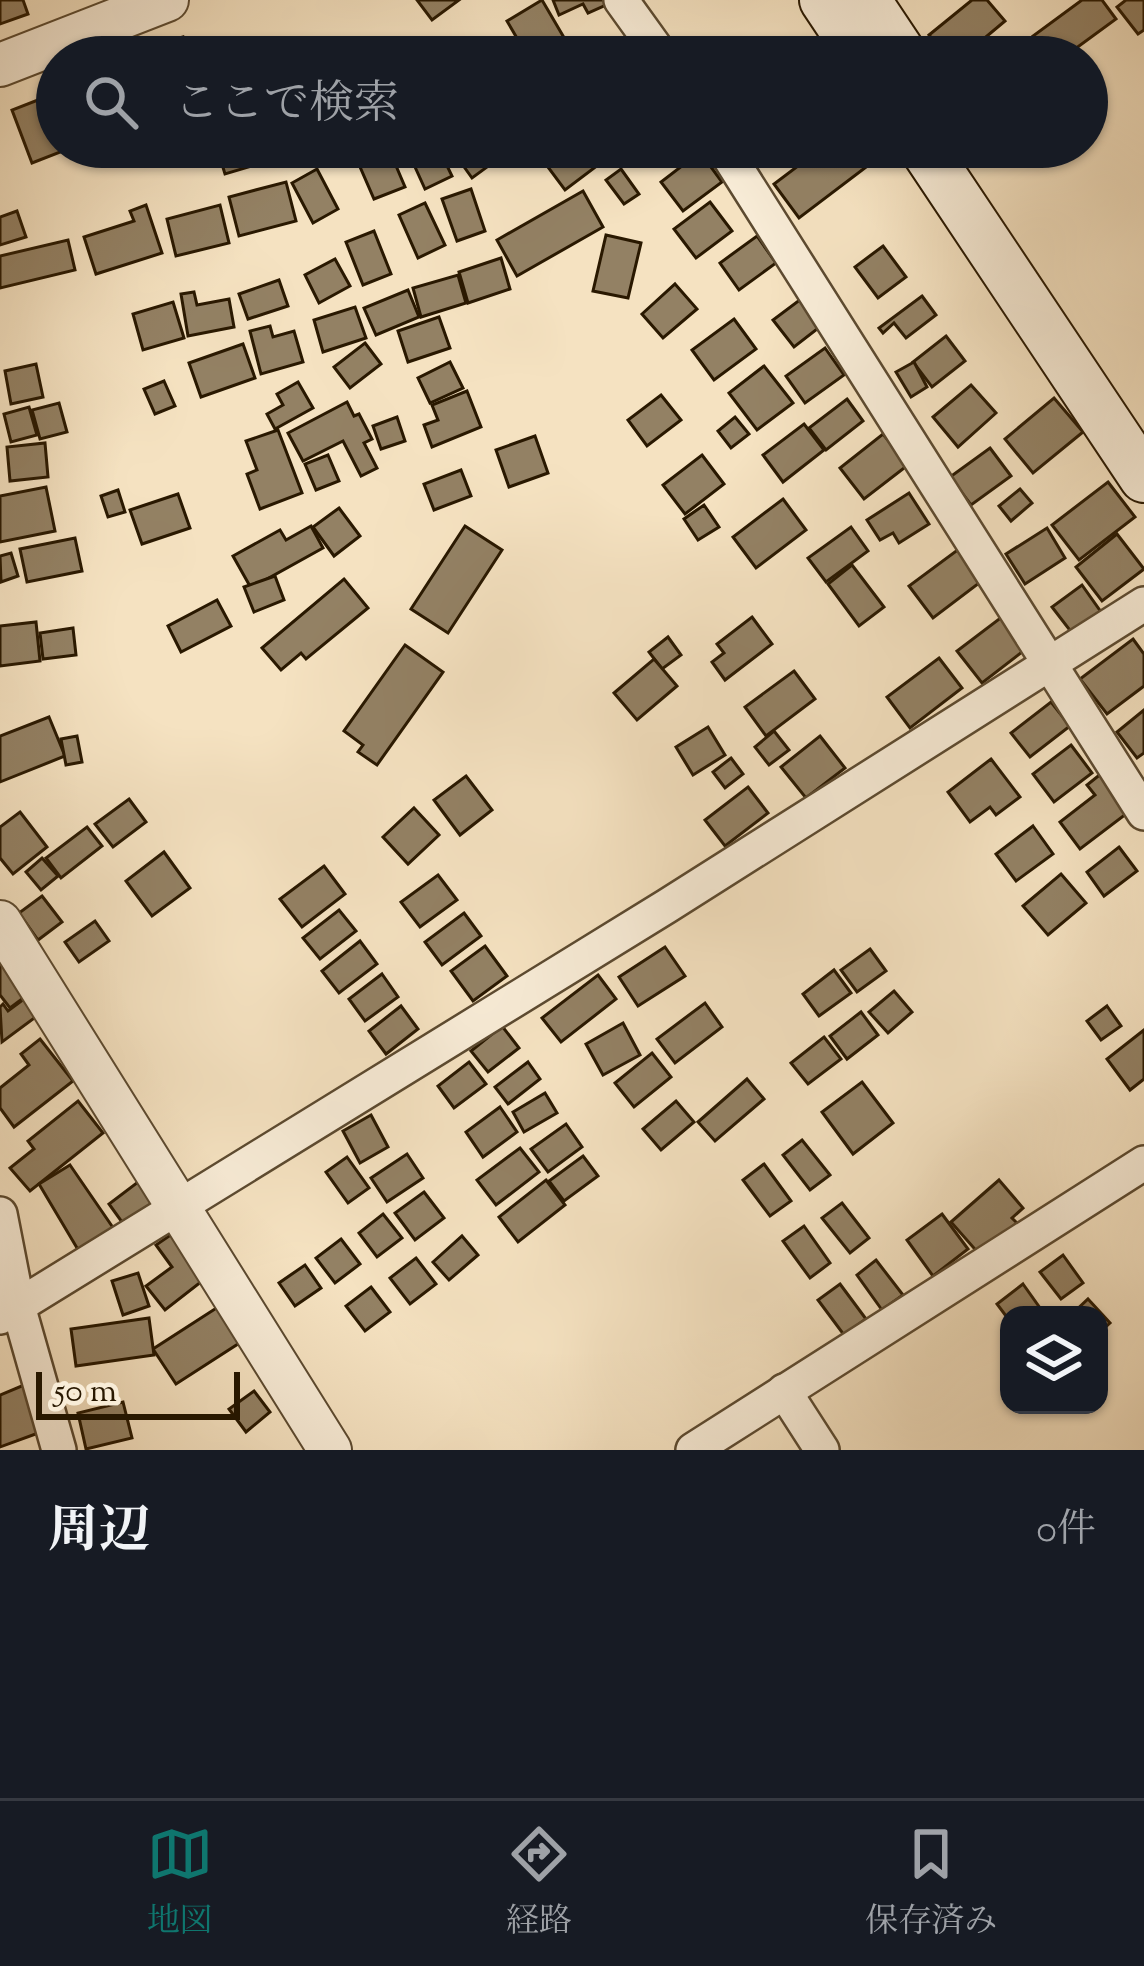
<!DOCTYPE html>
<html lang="ja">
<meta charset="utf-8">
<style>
:root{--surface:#171b24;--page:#242831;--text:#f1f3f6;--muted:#9ea1a6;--line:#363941;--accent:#0f766e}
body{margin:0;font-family:"Sorts Mill Goudy","Noto Serif JP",serif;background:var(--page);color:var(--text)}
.controls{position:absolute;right:36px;bottom:36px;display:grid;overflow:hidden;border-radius:24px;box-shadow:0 3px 9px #0004}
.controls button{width:108px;height:108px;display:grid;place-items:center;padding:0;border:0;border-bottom:3px solid var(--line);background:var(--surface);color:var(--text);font:60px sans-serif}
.scale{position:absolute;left:36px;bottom:30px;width:204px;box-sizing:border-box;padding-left:12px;border:6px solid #291800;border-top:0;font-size:33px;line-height:42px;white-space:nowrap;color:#291800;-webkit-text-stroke:9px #f8ecd7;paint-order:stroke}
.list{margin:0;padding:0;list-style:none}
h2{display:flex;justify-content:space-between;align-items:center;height:156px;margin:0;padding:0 48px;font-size:51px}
h2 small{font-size:39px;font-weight:400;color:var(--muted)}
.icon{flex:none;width:66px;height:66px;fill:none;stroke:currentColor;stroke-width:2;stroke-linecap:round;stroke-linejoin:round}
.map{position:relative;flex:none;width:1144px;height:1450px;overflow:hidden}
.search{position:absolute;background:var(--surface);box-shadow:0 3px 9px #0004;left:36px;right:36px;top:36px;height:132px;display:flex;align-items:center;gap:30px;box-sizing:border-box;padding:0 42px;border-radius:66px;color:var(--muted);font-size:45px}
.sheet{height:348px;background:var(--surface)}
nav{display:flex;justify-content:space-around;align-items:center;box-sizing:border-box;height:168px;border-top:3px solid var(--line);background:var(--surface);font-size:33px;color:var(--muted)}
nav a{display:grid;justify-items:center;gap:6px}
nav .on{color:var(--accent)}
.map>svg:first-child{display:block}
.building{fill:#938164;stroke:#291800;stroke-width:3}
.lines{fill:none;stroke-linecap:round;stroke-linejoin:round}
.minor-casing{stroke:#5c4a30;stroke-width:38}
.tertiary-casing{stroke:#5c4a30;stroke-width:46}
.secondary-casing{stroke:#291800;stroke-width:52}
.minor{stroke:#f8ecd7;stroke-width:33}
.tertiary{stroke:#f8ecd7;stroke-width:42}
.secondary{stroke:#f8ecd7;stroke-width:48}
</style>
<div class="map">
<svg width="1144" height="1450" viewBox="0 0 1144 1450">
<rect width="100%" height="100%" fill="#f5e2c1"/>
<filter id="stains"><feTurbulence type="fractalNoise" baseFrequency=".00167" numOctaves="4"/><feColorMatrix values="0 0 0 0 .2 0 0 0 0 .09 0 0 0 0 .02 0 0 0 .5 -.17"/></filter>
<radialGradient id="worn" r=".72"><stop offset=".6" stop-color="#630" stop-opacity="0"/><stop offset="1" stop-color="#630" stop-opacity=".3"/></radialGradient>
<!-- building -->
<g class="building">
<polygon points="0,0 23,0 28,14 0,24"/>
<polygon points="417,0 459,0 432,20"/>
<polygon points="542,0 566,41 539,57 528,57 507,21"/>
<polygon points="553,0 614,0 615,1 588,13 583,4 559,15"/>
<polygon points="972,0 987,0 1005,21 962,57 948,57 929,35"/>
<polygon points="1082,0 1102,0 1116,19 1064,57 1048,57 1033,36"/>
<polygon points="1126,0 1144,0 1144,30 1138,34 1117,7"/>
<polygon points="183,37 187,55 213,49 215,57 167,57 163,43"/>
<polygon points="397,39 402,57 342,57"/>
<polygon points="43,98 57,135 57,147 63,151 32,163 12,110"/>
<polygon points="287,147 289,155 225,174 217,148"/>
<polygon points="368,147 388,147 405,187 374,199 354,153"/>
<polygon points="406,147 438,147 452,176 425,189"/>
<polygon points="450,147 490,147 498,159 472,178"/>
<polygon points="541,147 596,147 606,159 565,190 536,151"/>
<polygon points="823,147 835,147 846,161 863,147 869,147 878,158 799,218 774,184"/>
<polygon points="700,152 722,182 683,211 661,182"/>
<polygon points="317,169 338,209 313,223 292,183"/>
<polygon points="621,169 639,194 624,204 606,180"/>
<polygon points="286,182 296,221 239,236 229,197"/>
<polygon points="471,189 485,231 457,241 442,199"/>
<polygon points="583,191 603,227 517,276 497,240"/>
<polygon points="710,202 732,231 696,258 674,229"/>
<polygon points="425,203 445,245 418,258 399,215"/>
<polygon points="146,205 162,253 96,274 84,237 134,221 130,211"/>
<polygon points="220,205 229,243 176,256 167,219"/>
<polygon points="17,211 26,237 0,245 0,217"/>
<polygon points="374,231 391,274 363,285 346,242"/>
<polygon points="606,235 641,243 628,298 593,291"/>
<polygon points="757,236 776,263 739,290 720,263"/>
<polygon points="68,240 75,270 0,288 0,256"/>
<polygon points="883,246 906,277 878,298 855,267"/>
<polygon points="501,258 510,289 468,303 459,272"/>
<polygon points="335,259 350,286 319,303 305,275"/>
<polygon points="458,275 466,303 421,317 413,288"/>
<polygon points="279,280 288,306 248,319 239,294"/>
<polygon points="675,284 697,309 663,338 642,314"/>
<polygon points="408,290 419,317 376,335 364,308"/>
<polygon points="194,292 197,305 229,299 234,327 188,336 181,294"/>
<polygon points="809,293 830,319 794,347 773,320"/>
<polygon points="922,296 936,315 906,338 894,323 883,333 879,328"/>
<polygon points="173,302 184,338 143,350 133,314"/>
<polygon points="355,307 366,338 323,352 314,320"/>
<polygon points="439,317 450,348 408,362 398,331"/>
<polygon points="734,319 756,349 714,380 692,350"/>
<polygon points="270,326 273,337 294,331 303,362 261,374 250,331"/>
<polygon points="946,336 965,361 932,387 913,362"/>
<polygon points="365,343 381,364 350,388 334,367"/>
<polygon points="243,344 255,378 201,397 189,363"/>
<polygon points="825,348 844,375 805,403 786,376"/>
<polygon points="450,362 463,388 430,403 418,378"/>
<polygon points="914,362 927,387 911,397 896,372"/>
<polygon points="36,364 43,397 11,404 5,371"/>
<polygon points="764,366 793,403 757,430 729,393"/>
<polygon points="164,381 175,406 155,414 144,389"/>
<polygon points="298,382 313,408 275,429 267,414 283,405 277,394"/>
<polygon points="971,385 996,413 958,447 933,417"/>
<polygon points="467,391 481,427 432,447 424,425 438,420 432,405"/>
<polygon points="661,395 681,420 647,446 628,420"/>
<polygon points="1054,398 1083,432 1033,473 1005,439"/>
<polygon points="847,399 863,421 826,450 809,428"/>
<polygon points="347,402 354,416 359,414 372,439 364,443 377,468 361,476 343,441 303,461 288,433"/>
<polygon points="59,403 67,432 40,439 32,410"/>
<polygon points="29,407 37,435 11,442 4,414"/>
<polygon points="397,417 405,441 381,449 373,426"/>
<polygon points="735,417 749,434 731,448 718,431"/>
<polygon points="804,424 824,450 783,482 763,455"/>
<polygon points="278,430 302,493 260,509 247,474 257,470 246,441"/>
<polygon points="883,434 908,465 864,499 840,468"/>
<polygon points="535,436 548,473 509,487 496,450"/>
<polygon points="45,443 48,477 10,481 7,447"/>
<polygon points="990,448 1011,476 971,505 950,477"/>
<polygon points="328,455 339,481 316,490 305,464"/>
<polygon points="702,455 724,484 685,514 663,485"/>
<polygon points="461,470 471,496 434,510 424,484"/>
<polygon points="1108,482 1135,517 1079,560 1052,525"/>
<polygon points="46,487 55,531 0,542 0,496"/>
<polygon points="1020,489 1032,503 1011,521 999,506"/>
<polygon points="118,490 125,512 108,517 101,496"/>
<polygon points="909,493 929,524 899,543 893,533 880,540 867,520"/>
<polygon points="178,494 190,528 142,544 130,510"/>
<polygon points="783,499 806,530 756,568 733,537"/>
<polygon points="704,505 719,527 698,540 684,519"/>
<polygon points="339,508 360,536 334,556 313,527"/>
<polygon points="311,526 323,548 251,588 233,556 280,530 286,540"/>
<polygon points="465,526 502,550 448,633 411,609"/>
<polygon points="851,527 868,551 826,582 808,558"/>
<polygon points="1047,528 1065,558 1025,584 1006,554"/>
<polygon points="1117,534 1144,569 1102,601 1076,567"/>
<polygon points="75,538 82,571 27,582 20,549"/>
<polygon points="967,543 991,574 933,618 909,586"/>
<polygon points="11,553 18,576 1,582 0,556"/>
<polygon points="852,565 884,607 859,626 828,584"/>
<polygon points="275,576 284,600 254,612 244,587"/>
<polygon points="344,579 368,608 306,659 301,653 281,670 262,648"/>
<polygon points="1082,585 1101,612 1072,633 1052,607"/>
<polygon points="217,600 231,626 181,652 168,626"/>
<polygon points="1011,610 1035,642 982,683 957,651"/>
<polygon points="752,617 772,644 725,680 712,662 724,653 717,644"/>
<polygon points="36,622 40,661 0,666 0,626"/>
<polygon points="73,628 76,655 43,659 40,633"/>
<polygon points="668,637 681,655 662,669 649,652"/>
<polygon points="1133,639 1144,654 1144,686 1107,714 1080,679"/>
<polygon points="405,645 443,672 377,765 358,752 363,745 344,731"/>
<polygon points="939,658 962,688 910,728 887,697"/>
<polygon points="654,659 677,686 637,720 614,693"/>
<polygon points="794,671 815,699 766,736 745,707"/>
<polygon points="1051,702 1070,726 1030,757 1011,733"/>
<polygon points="1144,710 1144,753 1137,758 1117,732"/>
<polygon points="49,717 65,756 0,782 0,736"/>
<polygon points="708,727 725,755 693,775 676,747"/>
<polygon points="774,731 789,750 769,765 755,747"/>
<polygon points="77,736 82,762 66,765 61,739"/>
<polygon points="820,736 845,768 806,798 781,767"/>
<polygon points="1071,745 1092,773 1054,802 1033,774"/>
<polygon points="731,758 743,774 725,788 713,772"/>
<polygon points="991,759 1020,797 996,815 990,807 970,822 948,792"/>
<polygon points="1102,773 1130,811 1080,849 1060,822 1095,795 1087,785"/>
<polygon points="466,776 492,810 460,835 434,800"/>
<polygon points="748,787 768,813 725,846 705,820"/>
<polygon points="129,799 146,822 113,847 95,824"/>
<polygon points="414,808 439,835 408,864 383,837"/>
<polygon points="20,812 47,847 13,874 0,858 0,827"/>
<polygon points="1033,826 1053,854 1016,881 996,854"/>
<polygon points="87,827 102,846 61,878 46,858"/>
<polygon points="1119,847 1137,871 1104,896 1087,872"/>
<polygon points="164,852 190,888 152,916 126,881"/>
<polygon points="42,858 58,876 41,890 26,872"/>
<polygon points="324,866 345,894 302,927 280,899"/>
<polygon points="1061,874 1086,903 1048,935 1023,906"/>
<polygon points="438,875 457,900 420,927 401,902"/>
<polygon points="42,896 62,922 38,940 19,913"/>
<polygon points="339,910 356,931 320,959 303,938"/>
<polygon points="464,913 481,936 442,965 425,942"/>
<polygon points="95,921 109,941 79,962 65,942"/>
<polygon points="360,941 377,964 339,993 322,971"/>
<polygon points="485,946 507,976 473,1001 451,971"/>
<polygon points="665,947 685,976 638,1006 619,977"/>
<polygon points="870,949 886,971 857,992 841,970"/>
<polygon points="0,961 26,996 10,1008 0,995"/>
<polygon points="834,970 851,993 819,1016 803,994"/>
<polygon points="382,974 398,997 365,1021 349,999"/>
<polygon points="598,975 616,999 561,1042 542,1018"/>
<polygon points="894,991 912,1012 888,1033 869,1012"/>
<polygon points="24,999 37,1016 2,1042 0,1007 3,1004 8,1011"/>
<polygon points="705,1003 722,1027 675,1063 657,1039"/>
<polygon points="401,1006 418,1029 386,1054 369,1031"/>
<polygon points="1107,1006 1121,1026 1101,1040 1087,1021"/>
<polygon points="861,1012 878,1035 847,1059 830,1036"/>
<polygon points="623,1023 640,1055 603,1075 586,1044"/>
<polygon points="502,1026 519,1048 488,1072 471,1051"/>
<polygon points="1144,1030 1144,1079 1130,1090 1107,1059"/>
<polygon points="824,1037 841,1059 808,1084 791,1063"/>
<polygon points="40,1039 73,1081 14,1127 0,1108 0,1088 29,1065 21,1054"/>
<polygon points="652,1053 671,1077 634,1107 615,1083"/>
<polygon points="469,1062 486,1084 454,1108 438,1086"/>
<polygon points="528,1062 540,1079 508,1104 495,1087"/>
<polygon points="747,1079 764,1099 715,1141 698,1122"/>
<polygon points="862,1082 893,1123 853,1154 822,1112"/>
<polygon points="545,1093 557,1113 524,1132 513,1112"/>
<polygon points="78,1101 103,1133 30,1191 10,1168 34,1149 28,1141"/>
<polygon points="676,1101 694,1122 661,1150 643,1129"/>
<polygon points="500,1107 517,1132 483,1157 466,1132"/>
<polygon points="371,1115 388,1147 360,1163 343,1131"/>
<polygon points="566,1124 582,1147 548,1172 531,1149"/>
<polygon points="802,1140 830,1175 810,1190 783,1155"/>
<polygon points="520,1148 539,1172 496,1205 477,1180"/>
<polygon points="407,1154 423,1178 387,1202 371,1178"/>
<polygon points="583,1156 598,1176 564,1201 549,1181"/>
<polygon points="347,1157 369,1188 348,1203 326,1172"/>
<polygon points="764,1164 791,1201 770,1216 743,1180"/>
<polygon points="70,1165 116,1232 80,1253 39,1184"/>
<polygon points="546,1180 565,1205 518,1242 499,1217"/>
<polygon points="999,1180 1023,1208 1012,1218 1017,1223 980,1255 951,1222"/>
<polygon points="138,1182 162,1214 132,1236 109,1204"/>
<polygon points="424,1192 444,1218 415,1240 395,1213"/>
<polygon points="842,1203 869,1238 850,1253 822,1218"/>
<polygon points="383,1214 402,1238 377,1257 359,1233"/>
<polygon points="942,1214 968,1249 933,1276 907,1240"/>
<polygon points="804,1226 830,1263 810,1278 783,1241"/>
<polygon points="172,1234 206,1278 165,1310 146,1286 172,1267 156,1245"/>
<polygon points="462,1236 478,1255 449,1280 433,1262"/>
<polygon points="341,1239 360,1264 335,1283 316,1258"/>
<polygon points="1063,1255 1083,1283 1061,1299 1040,1272"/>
<polygon points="416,1258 436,1284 410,1304 390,1278"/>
<polygon points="876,1260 903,1295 882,1310 857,1275"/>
<polygon points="305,1265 321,1288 295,1306 279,1283"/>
<polygon points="138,1273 149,1306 123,1315 112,1281"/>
<polygon points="840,1284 866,1319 844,1335 818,1300"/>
<polygon points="1023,1284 1040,1308 1031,1315 1009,1315 1009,1320 997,1304"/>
<polygon points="371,1287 390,1312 365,1331 346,1306"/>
<polygon points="1088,1299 1110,1323 1099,1333 1099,1315 1071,1315"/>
<polygon points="218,1307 241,1342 176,1384 153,1349"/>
<polygon points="149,1318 154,1355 76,1366 71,1329"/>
<polygon points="24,1385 41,1432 0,1447 0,1395"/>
<polygon points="254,1391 270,1412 246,1432 229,1409"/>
<polygon points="123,1402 132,1438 86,1449 78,1413"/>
</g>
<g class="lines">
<!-- minor casing -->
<g class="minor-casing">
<g id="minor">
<polyline points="621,0 662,57"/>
<polyline points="723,147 1144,813"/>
<polyline points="0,1214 18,1306 59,1450"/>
<polyline points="0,1317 667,906 1144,604"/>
<polyline points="784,1391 822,1450"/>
<polyline points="693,1450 1144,1163"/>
</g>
</g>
<!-- tertiary casing -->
<g class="tertiary-casing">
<g id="tertiary">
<polyline points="0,65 167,0"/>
<polyline points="0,922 330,1450"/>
</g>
</g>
<!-- secondary casing -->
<g class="secondary-casing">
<g id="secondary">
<polyline points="824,0 862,57"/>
<polyline points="866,0 904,57"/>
<polyline points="923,147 1144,478"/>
</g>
</g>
<!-- minor -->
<use href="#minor" class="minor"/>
<!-- tertiary -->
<use href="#tertiary" class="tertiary"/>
<!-- secondary -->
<use href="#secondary" class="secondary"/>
</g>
<rect width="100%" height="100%" filter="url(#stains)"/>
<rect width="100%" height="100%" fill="url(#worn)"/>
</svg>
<div class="controls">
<button><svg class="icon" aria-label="layers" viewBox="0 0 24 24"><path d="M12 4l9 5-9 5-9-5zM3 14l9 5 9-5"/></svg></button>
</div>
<div class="scale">50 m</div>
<div class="search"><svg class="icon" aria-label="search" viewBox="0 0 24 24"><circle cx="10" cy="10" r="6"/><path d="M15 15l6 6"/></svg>ここで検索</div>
</div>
<section class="sheet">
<h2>周辺<small>0件</small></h2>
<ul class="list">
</ul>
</section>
<nav>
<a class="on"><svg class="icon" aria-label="map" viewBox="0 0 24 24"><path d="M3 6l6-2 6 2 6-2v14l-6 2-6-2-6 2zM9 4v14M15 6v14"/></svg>地図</a>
<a><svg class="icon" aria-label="directions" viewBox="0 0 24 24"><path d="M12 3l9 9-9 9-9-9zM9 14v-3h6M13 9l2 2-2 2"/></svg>経路</a>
<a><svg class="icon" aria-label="saved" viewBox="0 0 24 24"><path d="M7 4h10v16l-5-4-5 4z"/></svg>保存済み</a>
</nav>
